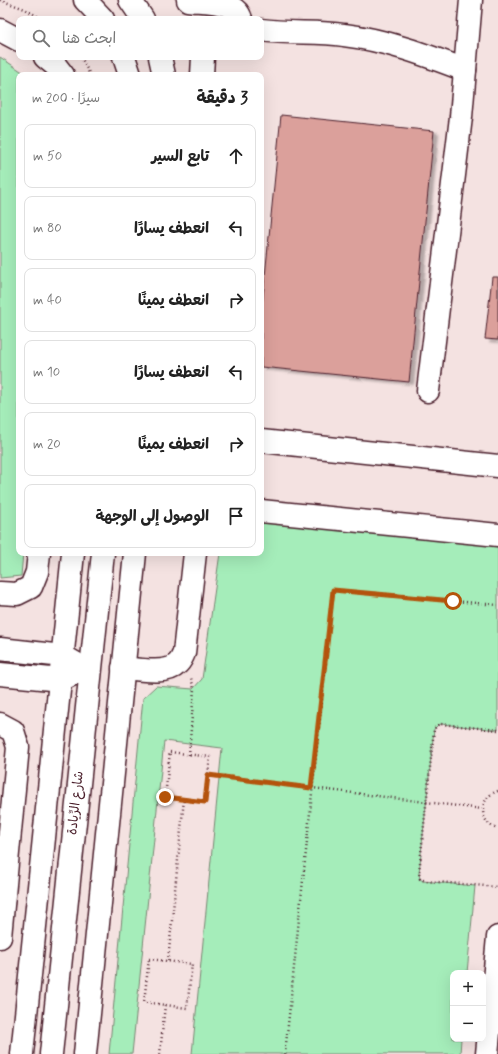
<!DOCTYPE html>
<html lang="ar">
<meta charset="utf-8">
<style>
:root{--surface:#fff;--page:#f6f6f6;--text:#222;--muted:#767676;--line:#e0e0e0}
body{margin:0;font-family:Mynerve,"Playpen Sans Arabic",sans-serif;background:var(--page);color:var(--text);direction:rtl}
.controls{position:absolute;right:12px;bottom:12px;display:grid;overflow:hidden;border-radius:8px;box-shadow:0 4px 16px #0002}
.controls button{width:36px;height:36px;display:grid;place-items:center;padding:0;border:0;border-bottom:1px solid var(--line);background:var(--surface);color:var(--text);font:20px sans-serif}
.stop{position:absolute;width:12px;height:12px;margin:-9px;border:3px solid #b45309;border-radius:50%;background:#fff}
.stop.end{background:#b45309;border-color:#fff;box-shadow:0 1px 4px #0008}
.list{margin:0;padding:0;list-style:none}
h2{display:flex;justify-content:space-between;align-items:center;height:52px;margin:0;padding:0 16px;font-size:17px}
h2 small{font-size:13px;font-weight:400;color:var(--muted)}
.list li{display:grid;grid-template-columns:26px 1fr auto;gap:12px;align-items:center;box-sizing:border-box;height:64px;margin:0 8px 8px;padding:0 8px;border:1px solid var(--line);border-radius:8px}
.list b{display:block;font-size:15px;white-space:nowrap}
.list em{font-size:13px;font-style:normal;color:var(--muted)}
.icon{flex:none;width:22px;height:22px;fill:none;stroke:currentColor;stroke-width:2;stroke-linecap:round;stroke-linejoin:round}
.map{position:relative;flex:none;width:498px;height:1054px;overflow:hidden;direction:ltr}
.search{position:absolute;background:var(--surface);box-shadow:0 4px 16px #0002;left:16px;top:16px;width:248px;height:44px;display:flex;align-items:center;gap:10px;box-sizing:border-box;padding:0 14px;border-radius:8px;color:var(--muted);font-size:15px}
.panel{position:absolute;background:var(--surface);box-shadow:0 4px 16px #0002;left:16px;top:72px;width:248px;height:484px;border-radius:8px;direction:rtl}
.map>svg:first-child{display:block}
.green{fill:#a5edba;stroke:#788672}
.building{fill:#dba09b;stroke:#4a1f2b;filter:url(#shadow)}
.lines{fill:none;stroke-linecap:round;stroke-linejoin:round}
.minor-casing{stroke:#4a1f2b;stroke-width:25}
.path{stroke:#4a1f2b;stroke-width:2.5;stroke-dasharray:1 3;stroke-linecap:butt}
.minor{stroke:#fff;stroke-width:22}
.route{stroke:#b45309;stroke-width:5}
.labels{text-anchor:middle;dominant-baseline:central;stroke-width:3.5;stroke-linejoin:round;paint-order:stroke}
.street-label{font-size:13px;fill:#4a1f2b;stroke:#fff}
</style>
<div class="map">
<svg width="498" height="1054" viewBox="0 0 498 1054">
<defs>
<filter id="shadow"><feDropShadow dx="4.5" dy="2.5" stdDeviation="1" flood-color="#0004"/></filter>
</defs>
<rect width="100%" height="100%" fill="#f4e2e1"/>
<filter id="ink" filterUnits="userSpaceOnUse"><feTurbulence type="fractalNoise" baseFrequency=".025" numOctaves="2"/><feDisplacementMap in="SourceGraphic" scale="8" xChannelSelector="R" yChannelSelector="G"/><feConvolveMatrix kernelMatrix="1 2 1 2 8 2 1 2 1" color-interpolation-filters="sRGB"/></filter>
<g filter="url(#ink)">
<!-- green -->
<g class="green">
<polygon points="0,57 27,75 19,75 19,553 23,553 21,576 0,578"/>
<polygon points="261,511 498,535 498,730 441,724 438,725 434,729 419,873 420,879 423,881 475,886 467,973 453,973 453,1039 461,1039 460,1054 192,1054 222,748 164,741 132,1054 109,1054 143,698 156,686 193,689 202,679 220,553 261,553"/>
</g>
<!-- building -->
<g class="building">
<polygon points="281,115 434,131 409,382 261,367 261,317"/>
<polygon points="492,277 498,277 498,340 485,339"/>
</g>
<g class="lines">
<!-- minor casing -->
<g class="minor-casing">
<g id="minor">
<polyline points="85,0 103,19"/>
<polyline points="130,0 143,19"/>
<path d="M188,0C204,2 236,0 241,19"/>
<polyline points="0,30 19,40"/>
<path d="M261,30C289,34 317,31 344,35C386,40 426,55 465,70"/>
<polyline points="45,57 56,66 63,75"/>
<polyline points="124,57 130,75"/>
<polyline points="160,57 164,75"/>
<polyline points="202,75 203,57"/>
<polyline points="428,391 461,117 471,0"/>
<polyline points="261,441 498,466"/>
<polyline points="261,511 498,535"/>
<polyline points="0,593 17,594 31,587 37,572 39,553"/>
<polyline points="0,649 63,656 75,663"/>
<path d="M123,668C137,669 167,675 177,664C181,661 182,657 184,653L195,553"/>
<polyline points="0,674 61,680 73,674"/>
<polyline points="0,724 13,731 18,747 0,937"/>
<polyline points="22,1054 73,553"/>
<polyline points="51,1054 103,553"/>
<polyline points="85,1054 135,553"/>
<polyline points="487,1054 498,937"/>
</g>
</g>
<!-- path -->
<g class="path">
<polyline points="0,0 25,9 42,19"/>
<polyline points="81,57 90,75"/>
<polyline points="498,730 441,724 438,725 434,729 419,873 420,879 426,881 498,887"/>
<polygon points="170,752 210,757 205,802 165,797"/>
<polyline points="189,755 194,689 191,678"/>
<polyline points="208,775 482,809"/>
<path d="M498,791C478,797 478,823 498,829"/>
<polygon points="149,959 192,964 187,1008 144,1002"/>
<polyline points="168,961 184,799"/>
<polyline points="160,1054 165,1005"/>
<polyline points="285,1054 333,590 498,605"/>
</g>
<!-- minor -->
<use href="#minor" class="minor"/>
</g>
</g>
<g class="lines" filter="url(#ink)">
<!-- route -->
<polyline class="route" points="165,797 205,802 208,775 311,788 333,590 453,601"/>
</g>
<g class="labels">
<!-- street labels -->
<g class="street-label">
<text transform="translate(76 803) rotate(-84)">شارع الرِّيادة</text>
</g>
</g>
</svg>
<div class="controls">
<button>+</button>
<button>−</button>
</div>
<div class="stop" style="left:453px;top:601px"></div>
<div class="stop end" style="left:165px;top:797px"></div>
<div class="search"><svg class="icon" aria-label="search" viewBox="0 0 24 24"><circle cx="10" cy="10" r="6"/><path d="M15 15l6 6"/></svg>ابحث هنا</div>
<section class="panel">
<h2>3 دقيقة<small>سيرًا · 200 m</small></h2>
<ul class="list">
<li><svg class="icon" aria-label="ahead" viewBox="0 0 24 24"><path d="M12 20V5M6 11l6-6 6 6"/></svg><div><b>تابع السير</b></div><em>50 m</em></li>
<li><svg class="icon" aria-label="left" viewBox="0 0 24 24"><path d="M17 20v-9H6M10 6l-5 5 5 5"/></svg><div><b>انعطف يسارًا</b></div><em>80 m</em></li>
<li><svg class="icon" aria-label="right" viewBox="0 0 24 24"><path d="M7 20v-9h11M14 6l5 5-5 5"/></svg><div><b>انعطف يمينًا</b></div><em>40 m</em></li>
<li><svg class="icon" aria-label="left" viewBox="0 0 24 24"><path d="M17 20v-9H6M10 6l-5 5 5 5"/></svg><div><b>انعطف يسارًا</b></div><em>10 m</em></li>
<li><svg class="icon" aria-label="right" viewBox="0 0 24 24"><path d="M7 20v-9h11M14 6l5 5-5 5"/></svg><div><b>انعطف يمينًا</b></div><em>20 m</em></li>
<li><svg class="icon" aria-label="arrive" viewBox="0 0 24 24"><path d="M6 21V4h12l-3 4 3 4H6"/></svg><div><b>الوصول إلى الوجهة</b></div></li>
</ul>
</section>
</div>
